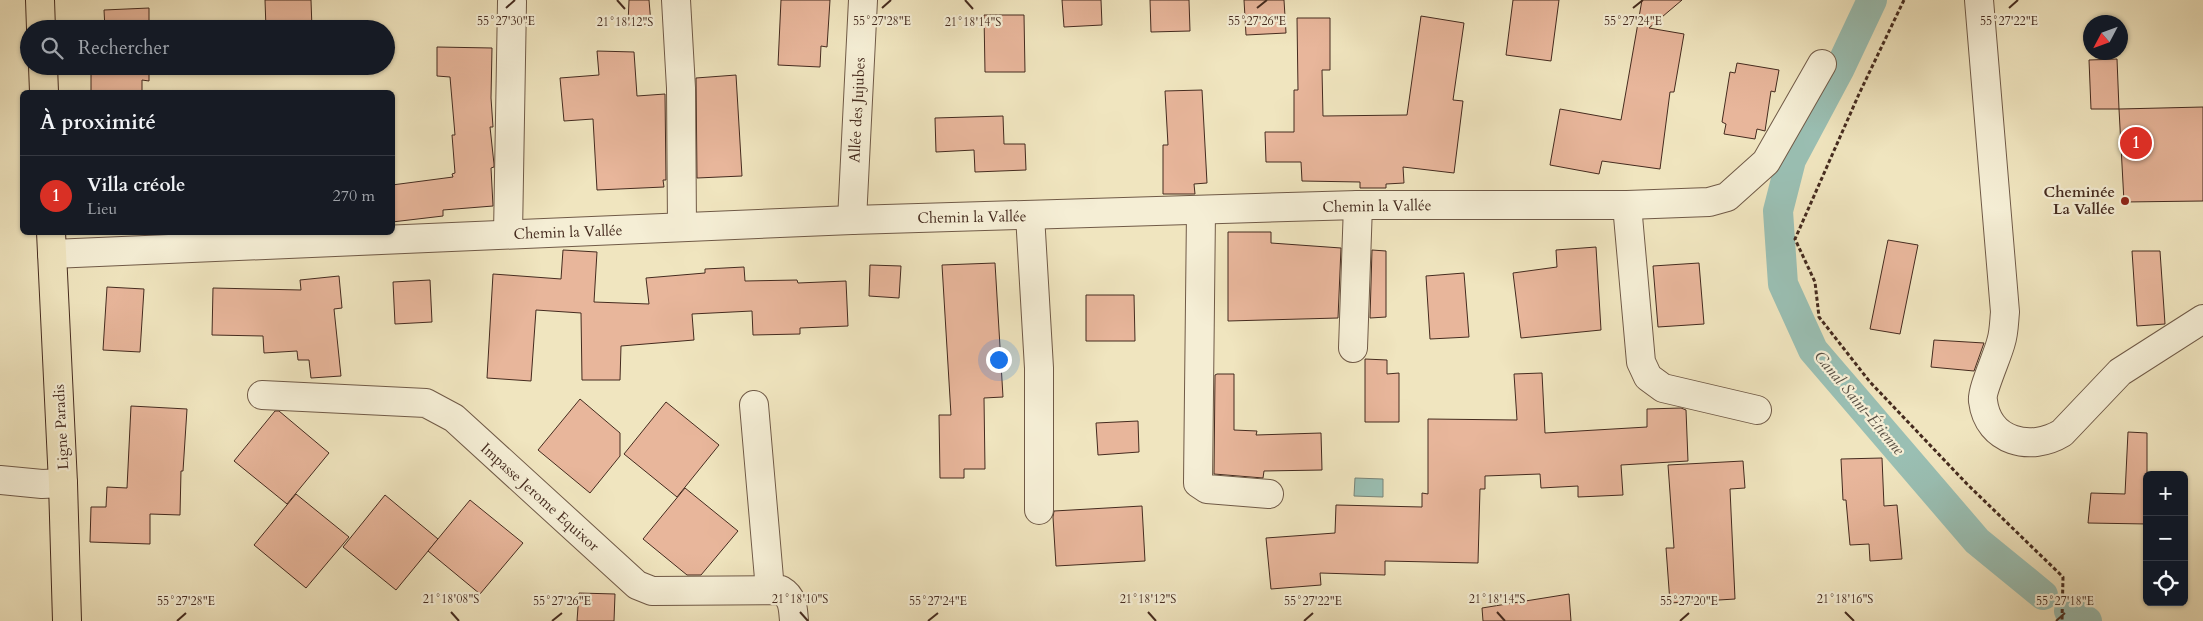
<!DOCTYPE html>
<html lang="fr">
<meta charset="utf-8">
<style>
:root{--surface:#171b24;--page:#242831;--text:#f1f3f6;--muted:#9ea1a6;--line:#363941;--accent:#d93025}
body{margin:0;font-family:Cardo,serif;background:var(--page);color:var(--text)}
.controls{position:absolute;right:15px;bottom:15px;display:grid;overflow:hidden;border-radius:8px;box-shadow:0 1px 4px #0004}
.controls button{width:45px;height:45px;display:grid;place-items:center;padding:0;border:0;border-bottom:1px solid var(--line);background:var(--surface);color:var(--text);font:25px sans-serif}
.compass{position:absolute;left:2083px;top:15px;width:45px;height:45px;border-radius:50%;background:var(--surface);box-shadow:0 1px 4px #0004;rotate:229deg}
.you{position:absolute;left:998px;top:359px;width:18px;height:18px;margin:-12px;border:4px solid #fff;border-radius:50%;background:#1a73e8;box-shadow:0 0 0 8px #1a73e833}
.badge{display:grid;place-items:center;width:32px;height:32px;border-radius:50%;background:var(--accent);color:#fff;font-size:16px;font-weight:700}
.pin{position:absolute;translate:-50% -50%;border:2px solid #fff;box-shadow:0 1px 5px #0006}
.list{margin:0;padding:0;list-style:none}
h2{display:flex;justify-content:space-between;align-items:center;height:65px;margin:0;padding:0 20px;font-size:21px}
h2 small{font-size:16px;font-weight:400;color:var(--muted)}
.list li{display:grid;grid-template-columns:32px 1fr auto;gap:15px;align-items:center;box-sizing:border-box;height:80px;padding:0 20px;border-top:1px solid var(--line)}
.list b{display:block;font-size:19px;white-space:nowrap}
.list p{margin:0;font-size:16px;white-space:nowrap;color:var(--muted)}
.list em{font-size:16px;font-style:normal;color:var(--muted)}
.icon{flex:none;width:28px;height:28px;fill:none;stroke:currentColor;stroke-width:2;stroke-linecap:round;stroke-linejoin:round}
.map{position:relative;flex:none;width:2203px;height:621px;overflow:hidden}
.search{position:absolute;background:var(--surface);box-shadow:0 1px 4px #0004;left:20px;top:20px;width:375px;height:55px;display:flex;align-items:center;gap:12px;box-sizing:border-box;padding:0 18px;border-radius:28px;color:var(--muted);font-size:19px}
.panel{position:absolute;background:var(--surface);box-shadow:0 1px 4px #0004;left:20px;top:90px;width:375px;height:145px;border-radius:8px}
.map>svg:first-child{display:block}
.water{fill:#9abfb3;stroke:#788478}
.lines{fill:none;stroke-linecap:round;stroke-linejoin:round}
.canal{stroke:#9abfb3;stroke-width:30}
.building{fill:#e8b69b;stroke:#452b1f}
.minor-casing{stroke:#705a47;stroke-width:30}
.major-casing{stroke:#452b1f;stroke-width:30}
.path{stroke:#452b1f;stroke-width:3;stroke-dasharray:4 2.5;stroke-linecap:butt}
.minor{stroke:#f5eed5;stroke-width:28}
.major{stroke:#f0e5bf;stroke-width:28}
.ticks{fill:none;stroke:#452b1f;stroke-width:2}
.poi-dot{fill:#8f2418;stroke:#f5eed5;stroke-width:2}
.labels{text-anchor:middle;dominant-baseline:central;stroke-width:4.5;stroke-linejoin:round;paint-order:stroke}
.street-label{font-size:15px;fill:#452b1f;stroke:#f5eed5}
.poi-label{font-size:15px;font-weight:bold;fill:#452b1f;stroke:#f5eed5;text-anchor:end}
.water-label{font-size:16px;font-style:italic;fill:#5a5044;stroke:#f5eed5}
.ticks-label{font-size:12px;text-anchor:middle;fill:#452b1f;stroke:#f5eed5;stroke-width:4.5;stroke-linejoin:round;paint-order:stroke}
</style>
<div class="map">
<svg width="2203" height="621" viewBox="0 0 2203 621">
<rect width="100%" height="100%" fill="#f0e5bf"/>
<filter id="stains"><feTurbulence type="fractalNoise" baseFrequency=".004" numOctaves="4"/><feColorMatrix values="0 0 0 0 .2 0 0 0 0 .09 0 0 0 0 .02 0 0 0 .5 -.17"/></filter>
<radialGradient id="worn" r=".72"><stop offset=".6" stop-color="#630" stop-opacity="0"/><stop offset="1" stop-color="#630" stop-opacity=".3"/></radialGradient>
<!-- water -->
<polygon class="water" points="1355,478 1383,479 1383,497 1354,496"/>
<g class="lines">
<!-- canal -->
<g class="canal">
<polyline points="1872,0 1839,70 1791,160 1778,211 1783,284 1813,350 1977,541 2043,595"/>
<polyline points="2069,611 2087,621"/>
</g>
</g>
<!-- building -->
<g class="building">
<polygon points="265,0 311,0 312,29 266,29"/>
<polygon points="629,0 649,0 651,24 628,25"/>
<polygon points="781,0 830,0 827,47 821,46 820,67 778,65"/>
<polygon points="1062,0 1101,0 1102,25 1064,27"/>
<polygon points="1150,0 1189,0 1190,31 1151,32"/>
<polygon points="1244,0 1284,0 1286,33 1246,35"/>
<polygon points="1513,0 1559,0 1551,61 1506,55"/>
<polygon points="1642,0 1682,0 1649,28 1684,34 1674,92 1670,92 1660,169 1602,161 1599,174 1550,165 1560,109 1621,120"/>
<polygon points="149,8 149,29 105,29 104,10"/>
<polygon points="984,15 1024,15 1025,72 985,72"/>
<polygon points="1421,16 1464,23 1453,100 1463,101 1454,173 1403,167 1404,183 1386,184 1386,188 1360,188 1360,182 1302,181 1301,162 1266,162 1265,132 1294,132 1294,90 1298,90 1297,18 1330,18 1330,70 1322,70 1323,116 1407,115"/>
<polygon points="437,47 492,48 491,98 493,127 490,127 494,164 494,167 491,168 493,206 443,210 443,216 392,222 392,185 453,177 452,174 455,173 452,135 455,135 450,77 437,76"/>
<polygon points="597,51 634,52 637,96 665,94 666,180 663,180 664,187 597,190 593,119 564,121 560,78 599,75"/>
<polygon points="2117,59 2119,109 2091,109 2089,60"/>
<polygon points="1737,63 1779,70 1775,92 1771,91 1765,131 1757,129 1755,139 1724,134 1726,124 1722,122 1730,72 1735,73"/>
<polygon points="91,66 149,66 149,81 142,80 142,92 91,92"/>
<polygon points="736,75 742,176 697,178 696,78"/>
<polygon points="1202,90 1207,183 1194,184 1195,194 1163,194 1163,145 1168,145 1165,91"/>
<polygon points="2203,107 2203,201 2124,202 2119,109"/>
<polygon points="1003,116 1004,144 1025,144 1026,170 975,172 974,150 936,152 935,118"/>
<polygon points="1228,232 1271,232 1271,243 1341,248 1338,318 1228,321"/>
<polygon points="1888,240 1918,245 1900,334 1870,329"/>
<polygon points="1596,247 1601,330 1521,338 1513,273 1557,267 1556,250"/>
<polygon points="563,250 597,252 594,302 649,304 646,278 705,273 705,269 744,267 745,281 797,280 798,283 846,281 848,326 800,328 800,334 753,335 752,311 692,314 694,340 621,346 620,380 582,380 581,313 536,310 531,381 487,378 493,274 561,279"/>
<polygon points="1372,250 1386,251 1386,317 1370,318"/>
<polygon points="2132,251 2160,251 2165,324 2137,326"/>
<polygon points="995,263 1003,397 984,398 985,469 964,469 964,478 940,478 939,415 951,415 942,265"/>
<polygon points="1699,263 1704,324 1658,327 1653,266"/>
<polygon points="870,265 901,266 899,298 869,296"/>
<polygon points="1464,273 1469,337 1430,339 1426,276"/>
<polygon points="339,276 342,308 334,309 341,376 311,378 309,360 298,360 297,351 264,353 263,336 212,335 213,288 301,290 300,280"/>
<polygon points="430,280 432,322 395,324 393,282"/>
<polygon points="107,287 144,289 140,352 103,350"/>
<polygon points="1086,295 1134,295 1135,341 1086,341"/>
<polygon points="1934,340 1984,343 1974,371 1931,367"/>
<polygon points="1365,359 1387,360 1387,374 1399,373 1399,422 1365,422"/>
<polygon points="1542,373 1545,433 1647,427 1647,409 1681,408 1686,410 1688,461 1621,465 1623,495 1578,497 1578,486 1541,488 1540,474 1485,476 1485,489 1480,489 1478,563 1385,561 1385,575 1320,573 1321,585 1271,589 1266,538 1335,533 1336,505 1422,507 1422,493 1428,494 1428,419 1517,420 1514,374"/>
<polygon points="1217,374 1234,374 1234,430 1257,431 1256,435 1321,433 1322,470 1264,471 1263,478 1214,474 1215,375"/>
<polygon points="580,399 620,433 620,456 590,493 538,450"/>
<polygon points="666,402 719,445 677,497 624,454"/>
<polygon points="131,406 187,409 183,471 181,471 180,515 150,514 150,544 90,542 91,507 106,507 107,487 127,488"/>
<polygon points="275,411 279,411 329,453 287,504 234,461"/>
<polygon points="1138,421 1139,452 1098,455 1096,423"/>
<polygon points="2128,432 2147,433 2147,524 2088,523 2091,493 2125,494"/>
<polygon points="1882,458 1884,506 1897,505 1902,559 1870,561 1869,544 1850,545 1846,500 1843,500 1841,459"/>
<polygon points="1743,461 1745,488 1730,489 1735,599 1670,603 1666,548 1674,548 1668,465"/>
<polygon points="685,488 738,531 701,575 687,575 643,539"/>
<polygon points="296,494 349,537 306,588 254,545"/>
<polygon points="385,495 438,539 396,590 343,547"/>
<polygon points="470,500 523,543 480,594 428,551"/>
<polygon points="1142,506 1145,561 1056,566 1053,517 1054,511"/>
<polygon points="579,593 615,594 614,621 577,621"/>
<polygon points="1569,594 1571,621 1483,621 1482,608"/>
</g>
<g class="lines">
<!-- minor casing -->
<g class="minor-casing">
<g id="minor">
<polyline points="676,0 681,88 682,227"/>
<path d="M1979,0L2005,312C2004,322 2004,333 2001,342C1998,355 1981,391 1983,401C1988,442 2031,452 2062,433L2120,372L2203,319"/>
<polyline points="1627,205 1641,362 1648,377 1663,388 1757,410"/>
<polyline points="1201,211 1198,483 1207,489 1269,494"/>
<polyline points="1030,215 1039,368 1039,510"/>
<polyline points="852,220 863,0"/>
<polyline points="508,234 512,2"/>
<polyline points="52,254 852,220 1358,205 1627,205 1709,202 1727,197 1766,162 1822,64"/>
<polyline points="1353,348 1358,205"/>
<path d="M262,395L426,403L454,418L637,585L652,591L781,590C793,597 793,608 794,621"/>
<polyline points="754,405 770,590"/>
<polyline points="0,480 42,484 63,483"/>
</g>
</g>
<!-- major casing -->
<g class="major-casing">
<g id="major">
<polyline points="40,0 41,29"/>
<polyline points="43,66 44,92"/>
<polyline points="51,232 63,483 67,621"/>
</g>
</g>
<!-- path -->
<polyline class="path" points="1904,0 1859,94 1795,239 1815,282 1819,317 1870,382 1967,484 2063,577 2062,621"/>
<!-- minor -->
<use href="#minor" class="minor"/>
<!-- major -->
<use href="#major" class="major"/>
</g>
<!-- ticks -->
<path class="ticks" d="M617,0L625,9M965,0L973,9M506,8L515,0M882,8L891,0M1257,8L1267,0M1633,8L1643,0M2009,8L2018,0M451,612L459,621M800,612L808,621M1148,612L1156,621M1497,612L1505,621M1845,612L1854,621M177,621L186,613M552,621L562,613M928,621L938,613M1304,621L1313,613M1680,621L1689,613M2056,621L2065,613"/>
<!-- markers -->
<circle class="poi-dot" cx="2125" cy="201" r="5"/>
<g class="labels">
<!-- street labels -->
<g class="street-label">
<text transform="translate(857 110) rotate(-87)">Allée des Jujubes</text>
<text transform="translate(1377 206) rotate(-1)">Chemin la Vallée</text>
<text transform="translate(972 217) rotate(-1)">Chemin la Vallée</text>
<text transform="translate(568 232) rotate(-2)">Chemin la Vallée</text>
<text transform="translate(61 427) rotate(-93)">Ligne Paradis</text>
<text transform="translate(540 497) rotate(42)">Impasse Jerome Equixor</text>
</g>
<!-- poi labels -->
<g class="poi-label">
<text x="2115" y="192">Cheminée<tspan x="2115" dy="17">La Vallée</tspan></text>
</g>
<!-- water labels -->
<g class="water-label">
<text transform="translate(1859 403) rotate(50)">Canal Saint-Étienne</text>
</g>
</g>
<g class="ticks-label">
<text x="506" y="25">55°27'30"E</text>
<text x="882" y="25">55°27'28"E</text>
<text x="1257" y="25">55°27'26"E</text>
<text x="1633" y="25">55°27'24"E</text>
<text x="2009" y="25">55°27'22"E</text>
<text x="973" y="26">21°18'14"S</text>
<text x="625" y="26">21°18'12"S</text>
<text x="451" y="603">21°18'08"S</text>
<text x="800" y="603">21°18'10"S</text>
<text x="1148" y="603">21°18'12"S</text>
<text x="1497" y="603">21°18'14"S</text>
<text x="1845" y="603">21°18'16"S</text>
<text x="186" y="605">55°27'28"E</text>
<text x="562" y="605">55°27'26"E</text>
<text x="938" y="605">55°27'24"E</text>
<text x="1313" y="605">55°27'22"E</text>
<text x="1689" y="605">55°27'20"E</text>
<text x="2065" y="605">55°27'18"E</text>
</g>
<rect width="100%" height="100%" filter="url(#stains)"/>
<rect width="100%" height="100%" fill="url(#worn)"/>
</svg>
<div class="controls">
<button>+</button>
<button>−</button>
<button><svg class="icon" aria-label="locate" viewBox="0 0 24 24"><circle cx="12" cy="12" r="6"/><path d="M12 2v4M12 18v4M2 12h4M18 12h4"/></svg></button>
</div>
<svg class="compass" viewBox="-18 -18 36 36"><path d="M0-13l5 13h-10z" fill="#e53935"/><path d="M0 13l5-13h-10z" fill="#9ea1a6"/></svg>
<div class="you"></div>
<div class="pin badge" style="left:2136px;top:143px">1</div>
<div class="search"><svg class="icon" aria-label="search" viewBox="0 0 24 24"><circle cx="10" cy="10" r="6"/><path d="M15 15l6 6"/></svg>Rechercher</div>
<section class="panel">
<h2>À proximité<small></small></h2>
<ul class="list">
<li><span class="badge">1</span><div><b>Villa créole</b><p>Lieu</p></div><em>270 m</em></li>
</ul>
</section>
</div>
